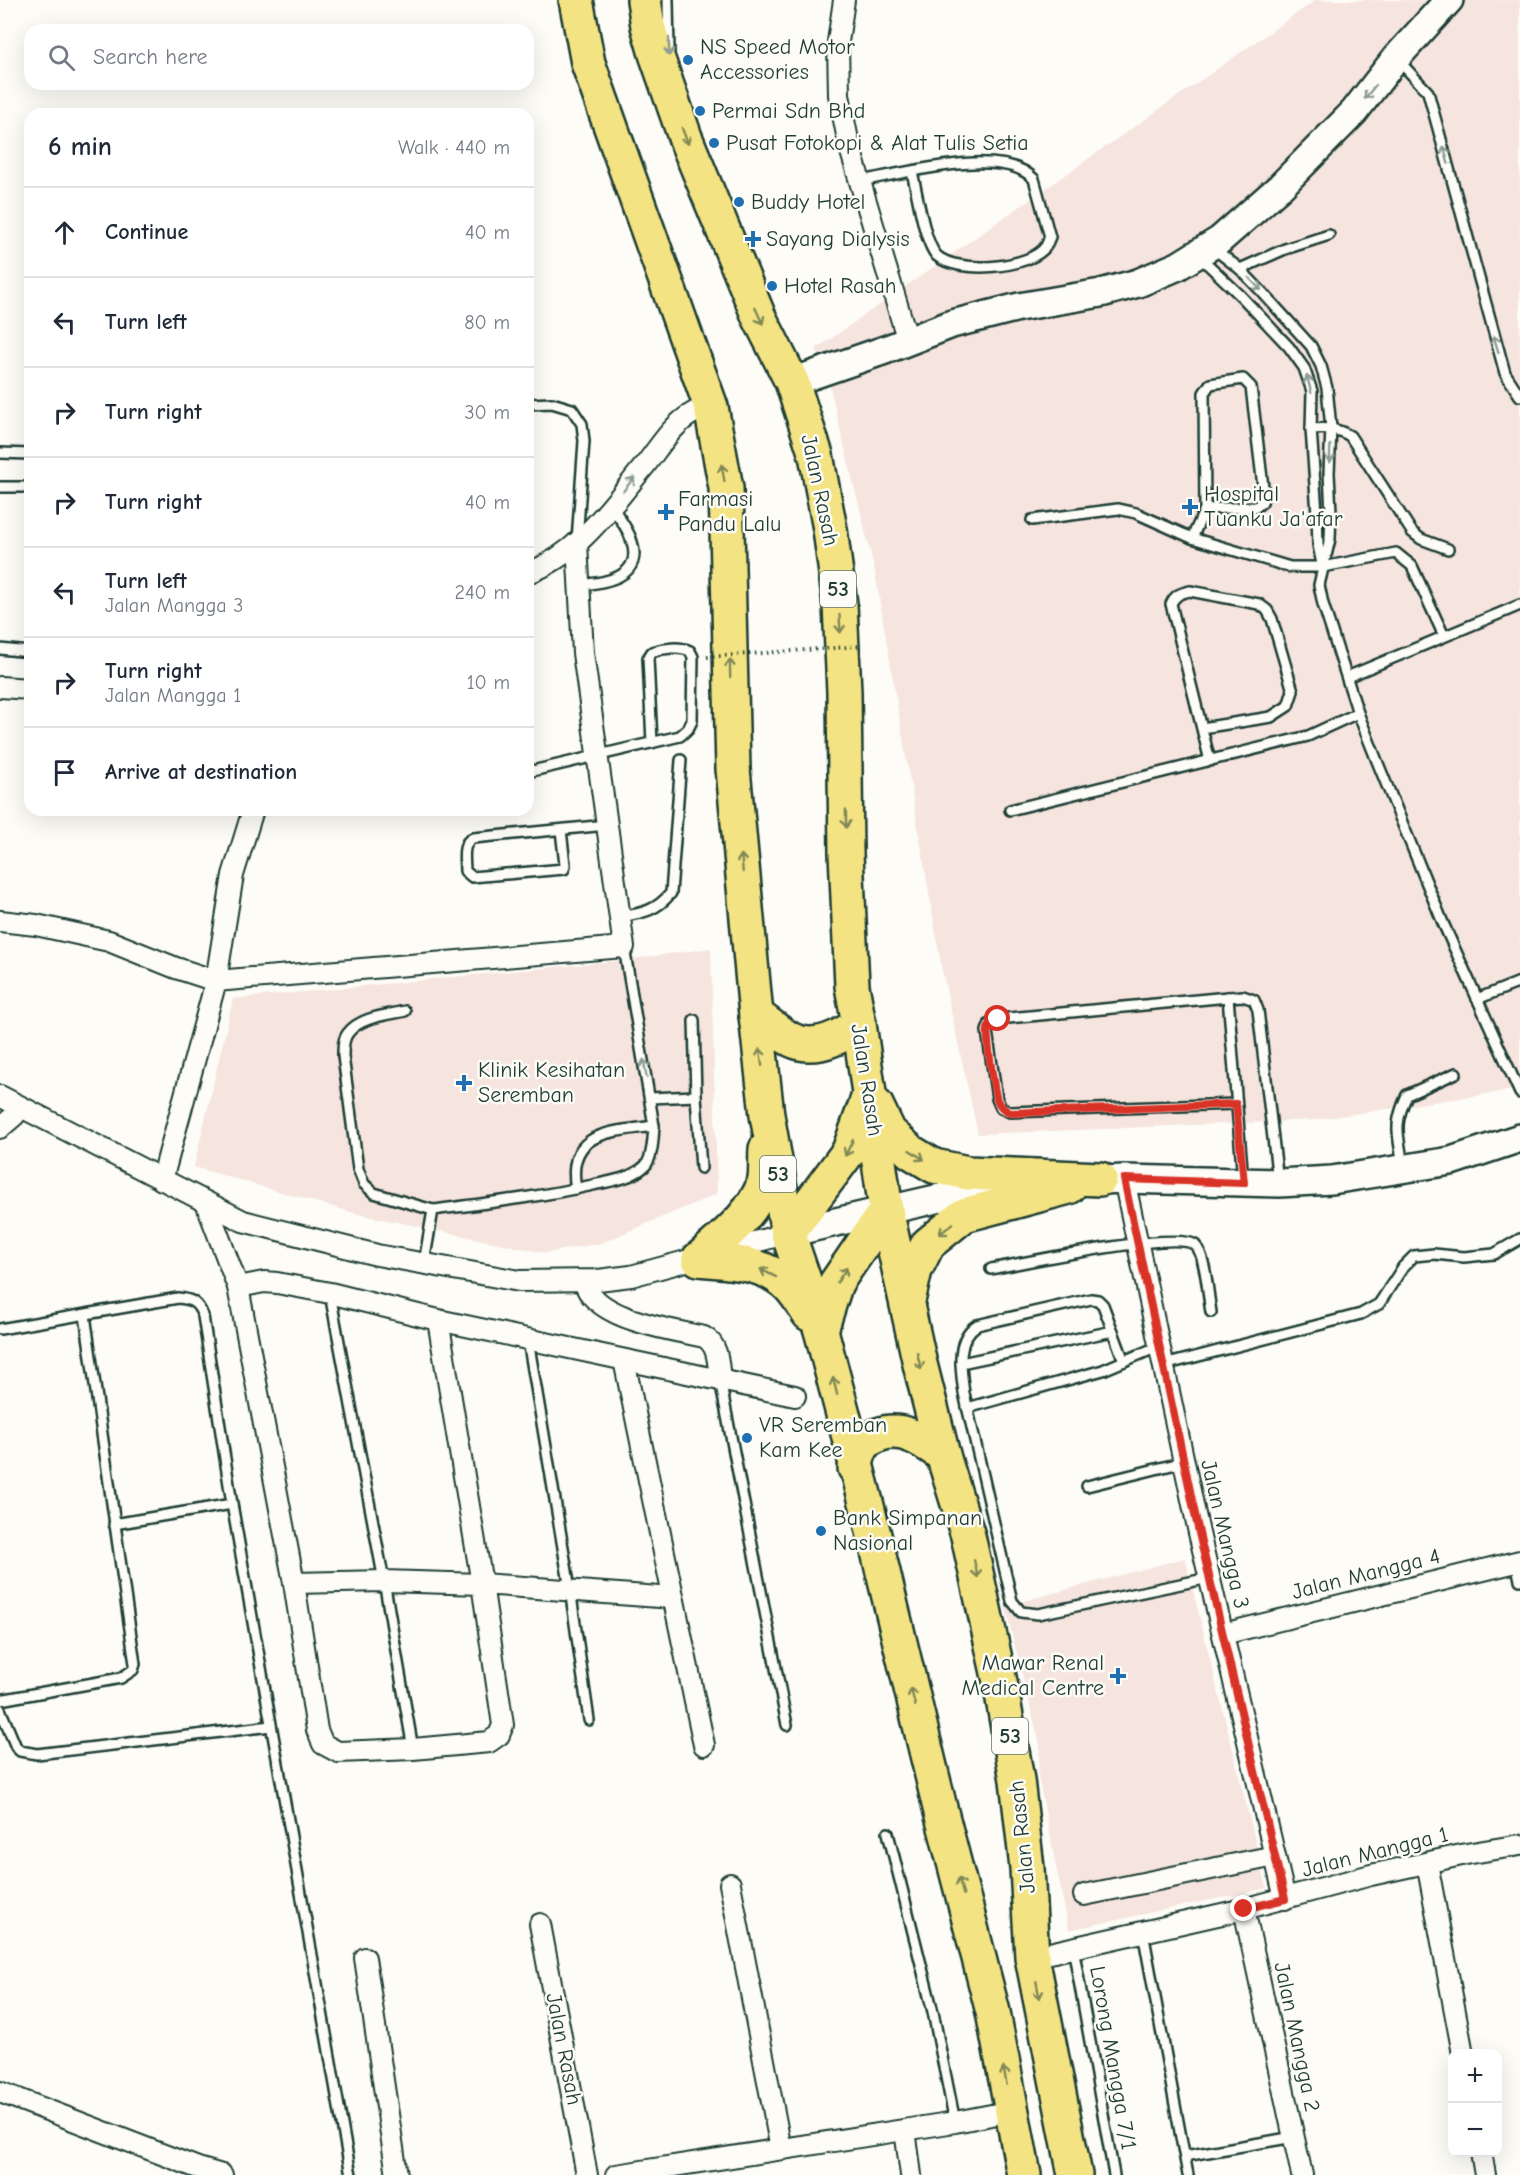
<!DOCTYPE html>
<meta charset="utf-8">
<style>
:root{--surface:#fff;--page:#f6f6f7;--text:#1f2937;--muted:#747a83;--line:#e0e1e3}
body{margin:0;font-family:"Comic Neue",sans-serif;background:var(--page);color:var(--text)}
.controls{position:absolute;right:18px;bottom:18px;display:grid;overflow:hidden;border-radius:12px;box-shadow:0 6px 24px #0002}
.controls button{width:54px;height:54px;display:grid;place-items:center;padding:0;border:0;border-bottom:2px solid var(--line);background:var(--surface);color:var(--text);font:30px sans-serif}
.stop{position:absolute;width:18px;height:18px;margin:-14px;border:4px solid #d93025;border-radius:50%;background:#fff}
.stop.end{background:#d93025;border-color:#fff;box-shadow:0 2px 6px #0008}
.list{margin:0;padding:0;list-style:none}
h2{display:flex;justify-content:space-between;align-items:center;height:78px;margin:0;padding:0 24px;font-size:26px}
h2 small{font-size:20px;font-weight:400;color:var(--muted)}
.list li{display:grid;grid-template-columns:39px 1fr auto;gap:18px;align-items:center;box-sizing:border-box;height:90px;padding:0 24px;border-top:2px solid var(--line)}
.list b{display:block;font-size:22px;white-space:nowrap}
.list p{margin:0;font-size:20px;white-space:nowrap;color:var(--muted)}
.list em{font-size:20px;font-style:normal;color:var(--muted)}
.icon{flex:none;width:33px;height:33px;fill:none;stroke:currentColor;stroke-width:2;stroke-linecap:round;stroke-linejoin:round}
.map{position:relative;flex:none;width:1520px;height:2175px;overflow:hidden}
.search{position:absolute;background:var(--surface);box-shadow:0 6px 24px #0002;left:24px;top:24px;width:510px;height:66px;display:flex;align-items:center;gap:15px;box-sizing:border-box;padding:0 21px;border-radius:18px;color:var(--muted);font-size:22px}
.panel{position:absolute;background:var(--surface);box-shadow:0 6px 24px #0002;left:24px;top:108px;width:510px;height:708px;border-radius:18px}
.map>svg:first-child{display:block}
.built{fill:#f6e4de}
.lines{fill:none;stroke-linecap:round;stroke-linejoin:round}
.lane-casing{stroke:#1f3d34;stroke-width:14}
.street-casing{stroke:#1f3d34;stroke-width:24}
.secondary-casing{stroke:#1f3d34;stroke-width:32}
.highway-casing{stroke:#1f3d34;stroke-width:38}
.lane{stroke:#fdfcf7;stroke-width:9}
.street{stroke:#fdfcf7;stroke-width:20}
.secondary{stroke:#fdfcf7;stroke-width:27}
.highway{stroke:#f4e382;stroke-width:33}
.path-bridge{stroke:#1f3d34;stroke-width:4;stroke-dasharray:1.5 4.5;stroke-linecap:butt}
.oneway{stroke:#8e9c96}
.oneway2{stroke:#7f8857}
.route{stroke:#d93025;stroke-width:8}
.poi-dot{fill:#1f6fb2;stroke:#fdfcf7;stroke-width:2}
.labels{text-anchor:middle;dominant-baseline:central;stroke-width:5;stroke-linejoin:round;paint-order:stroke}
.shield{fill:#fdfcf7;stroke:#62766e;stroke-width:1.5}
.shield-label{font-size:21px;font-weight:bold;fill:#1f3d34}
.poi-label{font-size:22px;fill:#1f3d34;stroke:#fdfcf7;text-anchor:start}
.street-label{font-size:22px;fill:#1f3d34;stroke:#fdfcf7}
</style>
<div class="map">
<svg width="1520" height="2175" viewBox="0 0 1520 2175">
<rect width="100%" height="100%" fill="#fdfcf7"/>
<filter id="ink" filterUnits="userSpaceOnUse"><feTurbulence type="fractalNoise" baseFrequency=".0167" numOctaves="2"/><feDisplacementMap in="SourceGraphic" scale="12" xChannelSelector="R" yChannelSelector="G"/><feConvolveMatrix kernelMatrix="1 2 1 2 8 2 1 2 1" color-interpolation-filters="sRGB"/></filter>
<g filter="url(#ink)">
<!-- built -->
<g class="built">
<polygon points="1316,0 1520,0 1520,1089 1314,1120 978,1134 942,970 874,567 826,371 816,349"/>
<polygon points="711,948 717,1194 601,1243 546,1253 354,1213 194,1167 233,999 626,960"/>
<polygon points="1185,1558 1267,1888 1069,1930 1038,1776 1040,1745 1005,1606"/>
</g>
<g class="lines">
<!-- lane casing -->
<g class="lane-casing">
<g id="lane">
<polyline points="668,0 669,52"/>
<polyline points="1398,60 1428,92 1505,373 1520,396"/>
<path d="M860,181C902,174 1003,145 1034,179L1050,237C1048,240 1048,243 1046,246C1031,269 957,274 937,256C924,243 917,191 912,172"/>
<polyline points="1213,248 1240,269 1263,293 1311,346 1321,366 1327,388 1331,428 1329,473 1331,512 1330,539 1319,585 1323,604 1358,713 1377,761 1443,923 1520,1093"/>
<polyline points="1199,256 1241,296 1289,347 1304,368 1312,391 1311,429 1317,513 1318,545 1322,564"/>
<polyline points="1240,269 1285,249 1329,235"/>
<polyline points="528,404 552,403 572,409 582,424 584,441 577,541"/>
<path d="M1311,429C1326,428 1337,428 1350,436L1412,532L1421,539L1448,549"/>
<polyline points="0,453 30,454"/>
<polyline points="0,487 30,487"/>
<polyline points="1032,520 1118,509 1136,513 1192,538 1290,567 1323,567 1396,553 1412,566 1444,636"/>
<polyline points="1192,538 1205,509 1204,393 1210,384 1243,379 1251,387 1264,495 1262,502 1256,507 1205,509"/>
<path d="M578,585C606,583 645,577 631,539C627,527 618,517 612,506"/>
<polyline points="0,649 30,652"/>
<polyline points="1347,677 1520,605"/>
<path d="M1202,728L1271,717L1288,706L1293,691L1272,619L1267,610L1259,604L1190,591C1180,593 1175,595 1171,604L1210,761"/>
<path d="M528,772L680,736L688,729L692,721L693,657L690,651C680,646 663,648 652,652L648,658L652,743"/>
<polyline points="1010,810 1308,736 1358,713"/>
<path d="M561,830L565,865L564,869L472,877L465,871C465,860 461,843 473,838L607,825"/>
<path d="M620,917C643,913 656,911 671,893L681,760"/>
<polyline points="1228,997 1243,1180"/>
<polyline points="1477,999 1520,982"/>
<path d="M405,1011C387,1015 360,1017 348,1033C343,1039 343,1048 343,1056L358,1169L364,1184L374,1193L433,1210"/>
<polyline points="694,1020 696,1096"/>
<polyline points="650,1098 696,1096 701,1168"/>
<polyline points="1236,1104 1010,1112 1001,1108 997,1099 987,1031 990,1023 998,1019 1228,997 1243,996 1254,1000 1258,1010 1278,1181"/>
<path d="M1403,1165C1398,1133 1393,1126 1407,1095L1456,1073"/>
<path d="M576,1189C565,1131 611,1132 654,1126"/>
<path d="M424,1263L433,1210C487,1203 540,1197 593,1185C611,1181 631,1179 645,1166C653,1158 653,1137 654,1126L624,947"/>
<path d="M991,1269C1022,1263 1177,1230 1195,1245C1206,1255 1208,1296 1211,1312"/>
<polyline points="330,1294 384,1581 413,1749"/>
<path d="M0,1329L178,1298C192,1299 198,1303 203,1316L232,1504L351,2175"/>
<polyline points="528,1340 570,1589 589,1720"/>
<path d="M1124,1361L1103,1305L1098,1300L1091,1299L977,1325C955,1339 961,1370 964,1393L1012,1601L1021,1612L1038,1614L1209,1578"/>
<polyline points="961,1363 1113,1331"/>
<polyline points="1164,1365 1361,1314 1379,1304 1403,1267 1414,1256 1434,1254 1464,1257 1494,1254 1520,1239"/>
<polyline points="720,1380 787,1725"/>
<polyline points="967,1408 1103,1370 1150,1350 1161,1349"/>
<polyline points="1087,1486 1184,1462"/>
<polyline points="114,1524 232,1504"/>
<polyline points="1516,1562 1520,1580"/>
<polyline points="0,1700 121,1678 133,1670 135,1664 85,1315"/>
<polyline points="0,1709 16,1747 20,1751 37,1754 271,1726"/>
<polyline points="888,1833 933,2012 955,2122"/>
<polyline points="1143,1932 1188,2175"/>
<polyline points="1073,1947 1114,2175"/>
<polyline points="1185,2156 1294,2137"/>
</g>
</g>
<!-- street casing -->
<g class="street-casing">
<g id="street">
<polyline points="844,0 838,42 839,95 849,145 908,341"/>
<path d="M528,573C580,554 612,505 646,464C659,447 673,424 693,413C698,410 705,409 711,407"/>
<polyline points="0,687 30,689"/>
<polyline points="0,921 36,925 109,941 176,968 216,981 624,947 583,653 577,543"/>
<polyline points="0,1096 243,1221 377,1255 519,1281 598,1280 631,1276 788,1233"/>
<polyline points="0,1128 14,1116 20,1108"/>
<polyline points="1124,1179 1199,1533 1285,1899"/>
<polyline points="162,1180 216,981 233,875 253,810"/>
<polyline points="206,1203 238,1287 294,1583 317,1730 323,1744 338,1752 413,1749 489,1742 499,1735 503,1725 482,1584 673,1598"/>
<path d="M584,1281C594,1320 670,1329 704,1337C719,1345 718,1364 720,1380"/>
<polyline points="238,1287 264,1282 277,1283 330,1293 438,1320 482,1584 384,1581 294,1583"/>
<polyline points="438,1320 795,1396"/>
<polyline points="624,1360 704,1745"/>
<polyline points="1223,1634 1520,1561"/>
<polyline points="1427,1863 1463,2054"/>
<polyline points="730,1884 781,2149"/>
<polyline points="1084,1895 1275,1856"/>
<polyline points="1244,1909 1302,2175"/>
<polyline points="540,1924 587,2175"/>
<polyline points="1032,1957 1244,1909 1371,1875 1466,1854 1520,1845"/>
<polyline points="365,1958 397,2175"/>
<polyline points="0,2092 198,2168 222,2175"/>
<polyline points="905,2130 911,2175"/>
<polyline points="1481,2152 1485,2175"/>
<polyline points="616,2175 955,2122 1012,2111"/>
</g>
</g>
<!-- secondary casing -->
<g class="secondary-casing">
<g id="secondary">
<polyline points="792,382 885,350 952,324 1019,307 1101,293 1138,283 1178,266 1220,240 1280,187 1354,112 1396,58 1449,0"/>
<polyline points="1081,1181 1124,1179 1279,1183 1332,1180 1451,1161 1520,1138"/>
<polyline points="788,1233 949,1196 1025,1187"/>
</g>
</g>
<!-- highway casing -->
<g class="highway-casing">
<g id="highway">
<polyline points="576,0 588,63 711,407 726,488 733,769 756,1015 767,1115 788,1233 821,1330 867,1506 940,1808 993,2012 1024,2175"/>
<polyline points="644,0 648,26 656,54 685,137 759,317 792,382 816,455 830,529 840,604 844,692 846,853 852,986 859,1024 886,1210 920,1364 943,1455 968,1536 1000,1682 1017,1780 1027,1868 1032,1957 1075,2175"/>
<path d="M756,1015C768,1023 779,1034 792,1040C815,1051 841,1037 859,1024"/>
<polyline points="876,1105 889,1132 911,1152 934,1166 968,1173 1100,1179"/>
<polyline points="788,1233 849,1151 868,1098"/>
<path d="M699,1259C723,1237 753,1215 764,1183C767,1173 765,1160 766,1149"/>
<path d="M699,1259C731,1262 765,1262 789,1286C797,1294 803,1305 809,1314"/>
<polyline points="908,1301 915,1270 928,1244 964,1215 1069,1187"/>
<polyline points="821,1330 836,1283 886,1210"/>
<path d="M855,1468C857,1461 859,1451 863,1446C866,1440 873,1438 878,1435C903,1425 924,1442 943,1455"/>
</g>
</g>
<!-- lane -->
<use href="#lane" class="lane"/>
<!-- street -->
<use href="#street" class="street"/>
<!-- secondary -->
<use href="#secondary" class="secondary"/>
<!-- highway -->
<use href="#highway" class="highway"/>
<!-- path-bridge -->
<polyline class="path-bridge" points="707,657 862,646"/>
</g>
<!-- one-way arrows -->
<defs><path id="oneway-shaft" d="M-6 0H5M1.5-3L5.5 0L1.5 3" fill="none" stroke-width="1.6" stroke-linecap="round" stroke-linejoin="round" transform="scale(1.5)"/></defs>
<g class="oneway">
<use href="#oneway-shaft" transform="translate(669 47) rotate(90)"/>
<use href="#oneway-shaft" transform="translate(1370 92) rotate(128)"/>
<use href="#oneway-shaft" transform="translate(1446 155) rotate(-105)"/>
<use href="#oneway-shaft" transform="translate(1255 284) rotate(46)"/>
<use href="#oneway-shaft" transform="translate(1496 344) rotate(-107)"/>
<use href="#oneway-shaft" transform="translate(1309 384) rotate(-105)"/>
<use href="#oneway-shaft" transform="translate(1330 454) rotate(92)"/>
<use href="#oneway-shaft" transform="translate(629 484) rotate(-52)"/>
<use href="#oneway-shaft" transform="translate(645 1068) rotate(-100)"/>
</g>
<g class="oneway2">
<use href="#oneway-shaft" transform="translate(685 136) rotate(69)"/>
<use href="#oneway-shaft" transform="translate(759 316) rotate(65)"/>
<use href="#oneway-shaft" transform="translate(723 473) rotate(-100)"/>
<use href="#oneway-shaft" transform="translate(840 624) rotate(87)"/>
<use href="#oneway-shaft" transform="translate(730 668) rotate(-91)"/>
<use href="#oneway-shaft" transform="translate(846 819) rotate(89)"/>
<use href="#oneway-shaft" transform="translate(742 863) rotate(-95)"/>
<use href="#oneway-shaft" transform="translate(761 1057) rotate(-97)"/>
<use href="#oneway-shaft" transform="translate(849 1148) rotate(116)"/>
<use href="#oneway-shaft" transform="translate(917 1155) rotate(34)"/>
<use href="#oneway-shaft" transform="translate(946 1229) rotate(142)"/>
<use href="#oneway-shaft" transform="translate(768 1273) rotate(-153)"/>
<use href="#oneway-shaft" transform="translate(842 1275) rotate(-56)"/>
<use href="#oneway-shaft" transform="translate(919 1361) rotate(77)"/>
<use href="#oneway-shaft" transform="translate(835 1386) rotate(-104)"/>
<use href="#oneway-shaft" transform="translate(976 1569) rotate(78)"/>
<use href="#oneway-shaft" transform="translate(913 1697) rotate(-104)"/>
<use href="#oneway-shaft" transform="translate(961 1886) rotate(-105)"/>
<use href="#oneway-shaft" transform="translate(1038 1990) rotate(79)"/>
<use href="#oneway-shaft" transform="translate(1005 2076) rotate(-101)"/>
</g>
</g>
<g class="lines" filter="url(#ink)">
<!-- route -->
<path class="route" d="M998,1019C993,1022 989,1023 988,1029C986,1037 994,1090 997,1100C1000,1107 1004,1109 1010,1113L1236,1104L1244,1183L1124,1179L1199,1533L1285,1899L1244,1909"/>
</g>
<!-- markers -->
<g class="poi-dot">
<circle cx="688" cy="60" r="6"/>
<circle cx="700" cy="111" r="6"/>
<circle cx="714" cy="143" r="6"/>
<circle cx="739" cy="202" r="6"/>
<path d="M750 230h6v6h6v6h-6v6h-6v-6h-6v-6h6z"/>
<circle cx="772" cy="286" r="6"/>
<path d="M1187 498h6v6h6v6h-6v6h-6v-6h-6v-6h6z"/>
<path d="M663 503h6v6h6v6h-6v6h-6v-6h-6v-6h6z"/>
<path d="M461 1074h6v6h6v6h-6v6h-6v-6h-6v-6h6z"/>
<circle cx="747" cy="1438" r="6"/>
<circle cx="821" cy="1531" r="6"/>
<path d="M1115 1667h6v6h6v6h-6v6h-6v-6h-6v-6h6z"/>
</g>
<g class="labels">
<!-- shield labels -->
<g class="shield">
<rect x="820" y="571" width="36" height="36" rx="4.5"/>
<rect x="760" y="1156" width="36" height="36" rx="4.5"/>
<rect x="992" y="1718" width="36" height="36" rx="4.5"/>
</g>
<g class="shield-label">
<text x="838" y="589">53</text>
<text x="778" y="1174">53</text>
<text x="1010" y="1736">53</text>
</g>
<!-- poi labels -->
<g class="poi-label">
<text x="700" y="47">NS Speed Motor<tspan x="700" dy="25">Accessories</tspan></text>
<text x="712" y="111">Permai Sdn Bhd</text>
<text x="726" y="143">Pusat Fotokopi &amp; Alat Tulis Setia</text>
<text x="751" y="202">Buddy Hotel</text>
<text x="766" y="239">Sayang Dialysis</text>
<text x="784" y="286">Hotel Rasah</text>
<text x="1204" y="494">Hospital<tspan x="1204" dy="25">Tuanku Ja'afar</tspan></text>
<text x="678" y="499">Farmasi<tspan x="678" dy="25">Pandu Lalu</tspan></text>
<text x="478" y="1070">Klinik Kesihatan<tspan x="478" dy="25">Seremban</tspan></text>
<text x="759" y="1425">VR Seremban<tspan x="759" dy="25">Kam Kee</tspan></text>
<text x="833" y="1518">Bank Simpanan<tspan x="833" dy="25">Nasional</tspan></text>
<text x="1104" y="1663" text-anchor="end">Mawar Renal<tspan x="1104" dy="25">Medical Centre</tspan></text>
</g>
<!-- street labels -->
<g class="street-label">
<text transform="translate(820 490) rotate(78)">Jalan Rasah</text>
<text transform="translate(867 1080) rotate(81)">Jalan Rasah</text>
<text transform="translate(1225 1534) rotate(77)">Jalan Mangga 3</text>
<text transform="translate(1366 1574) rotate(-14)">Jalan Mangga 4</text>
<text transform="translate(1022 1837) rotate(-96)">Jalan Rasah</text>
<text transform="translate(1375 1852) rotate(-14)">Jalan Mangga 1</text>
<text transform="translate(1297 2037) rotate(78)">Jalan Mangga 2</text>
<text transform="translate(564 2049) rotate(79)">Jalan Rasah</text>
<text transform="translate(1113 2058) rotate(80)">Lorong Mangga 7/1</text>
</g>
</g>
</svg>
<div class="controls">
<button>+</button>
<button>−</button>
</div>
<div class="stop" style="left:998px;top:1019px"></div>
<div class="stop end" style="left:1244px;top:1909px"></div>
<div class="search"><svg class="icon" aria-label="search" viewBox="0 0 24 24"><circle cx="10" cy="10" r="6"/><path d="M15 15l6 6"/></svg>Search here</div>
<section class="panel">
<h2>6 min<small>Walk · 440 m</small></h2>
<ul class="list">
<li><svg class="icon" aria-label="ahead" viewBox="0 0 24 24"><path d="M12 20V5M6 11l6-6 6 6"/></svg><div><b>Continue</b></div><em>40 m</em></li>
<li><svg class="icon" aria-label="left" viewBox="0 0 24 24"><path d="M17 20v-9H6M10 6l-5 5 5 5"/></svg><div><b>Turn left</b></div><em>80 m</em></li>
<li><svg class="icon" aria-label="right" viewBox="0 0 24 24"><path d="M7 20v-9h11M14 6l5 5-5 5"/></svg><div><b>Turn right</b></div><em>30 m</em></li>
<li><svg class="icon" aria-label="right" viewBox="0 0 24 24"><path d="M7 20v-9h11M14 6l5 5-5 5"/></svg><div><b>Turn right</b></div><em>40 m</em></li>
<li><svg class="icon" aria-label="left" viewBox="0 0 24 24"><path d="M17 20v-9H6M10 6l-5 5 5 5"/></svg><div><b>Turn left</b><p>Jalan Mangga 3</p></div><em>240 m</em></li>
<li><svg class="icon" aria-label="right" viewBox="0 0 24 24"><path d="M7 20v-9h11M14 6l5 5-5 5"/></svg><div><b>Turn right</b><p>Jalan Mangga 1</p></div><em>10 m</em></li>
<li><svg class="icon" aria-label="arrive" viewBox="0 0 24 24"><path d="M6 21V4h12l-3 4 3 4H6"/></svg><div><b>Arrive at destination</b></div></li>
</ul>
</section>
</div>
